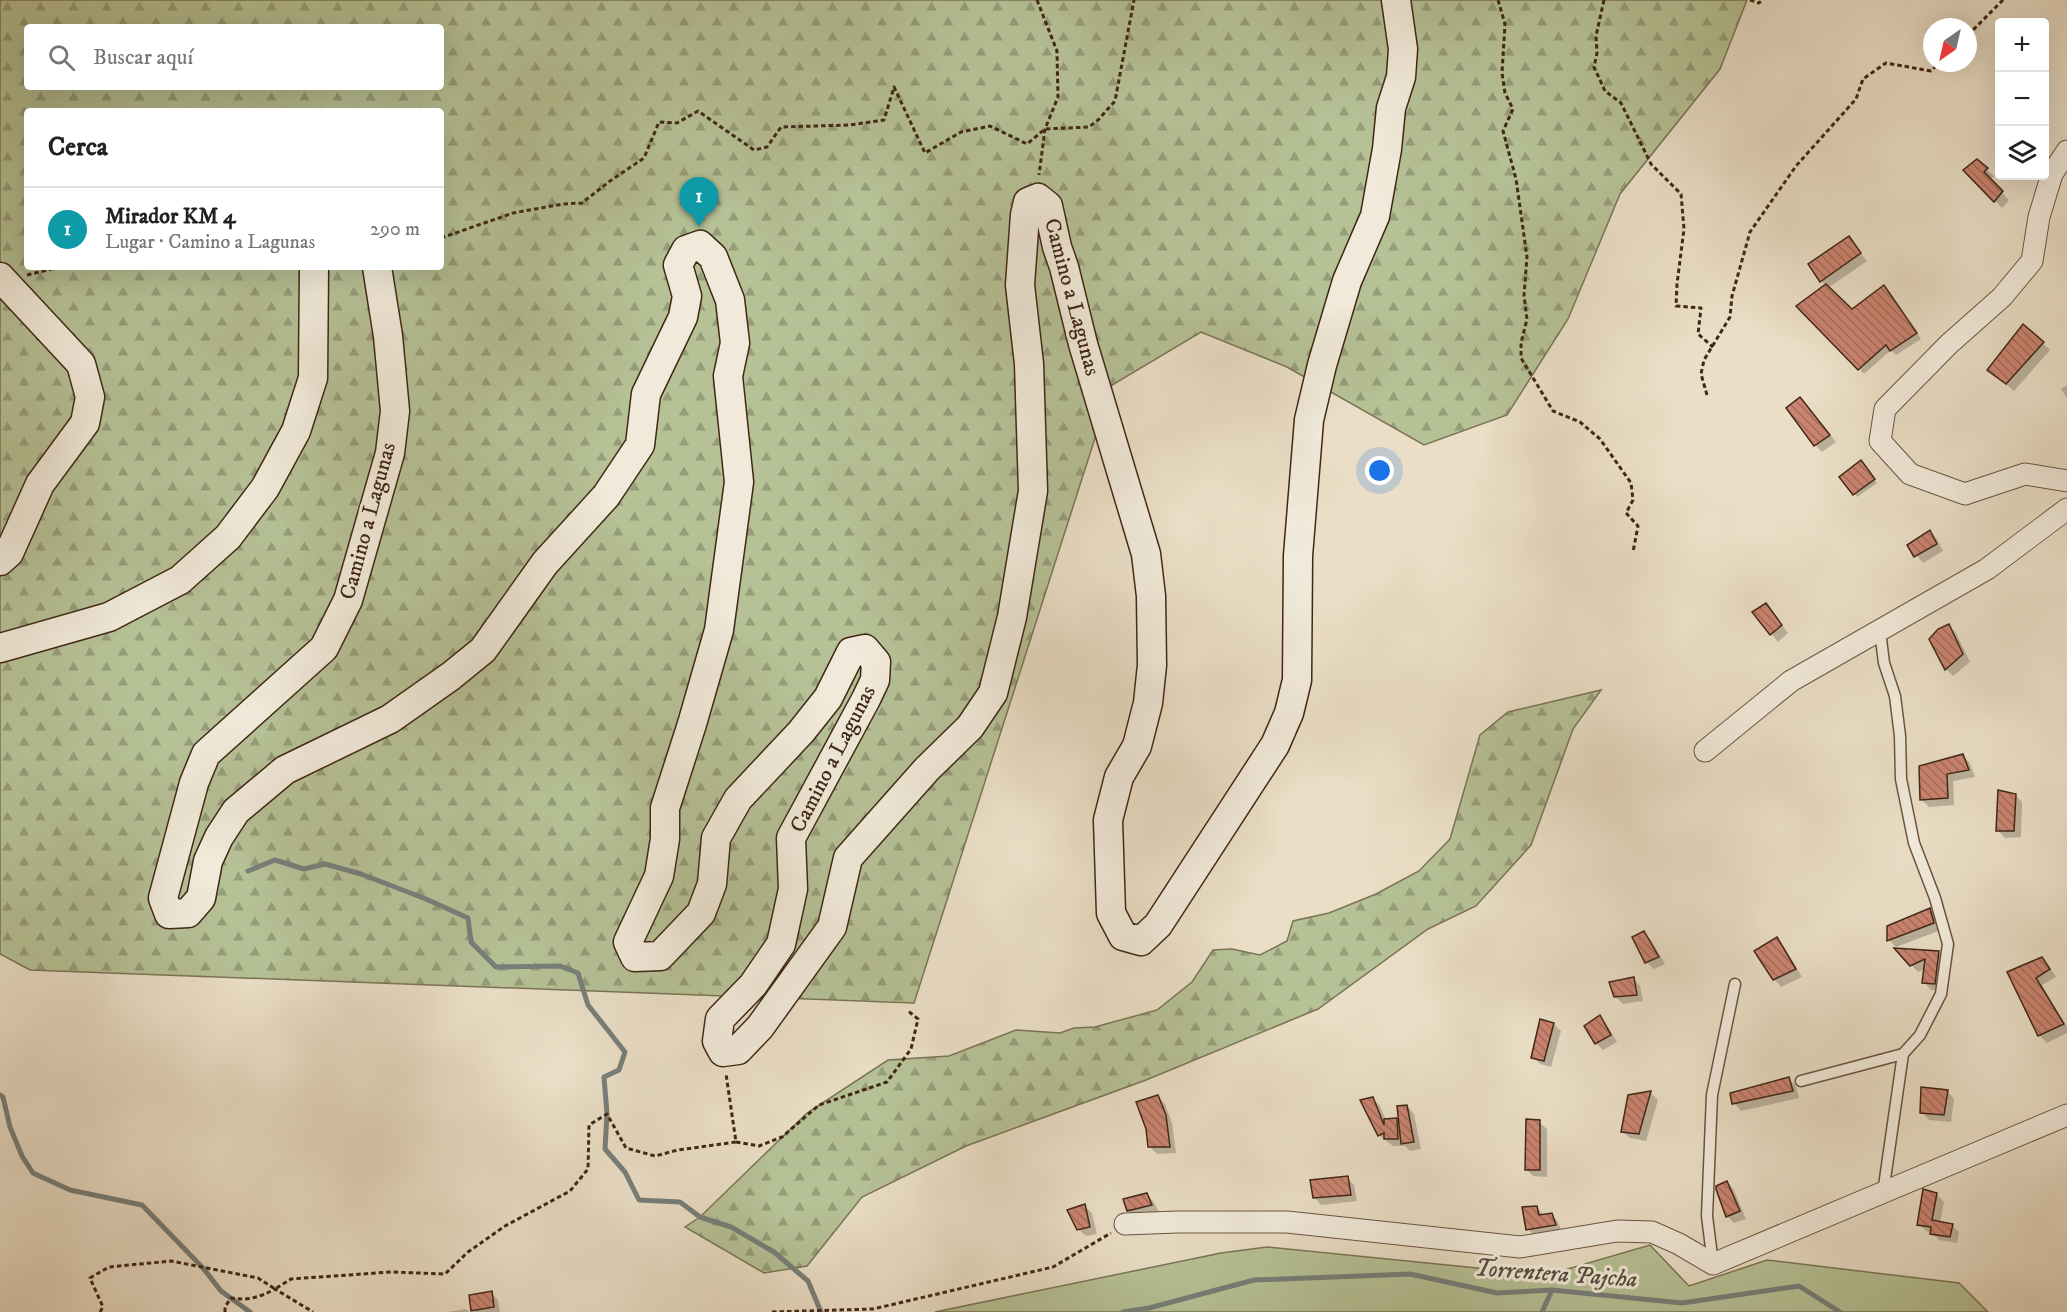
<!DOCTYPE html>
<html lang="es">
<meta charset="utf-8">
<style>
:root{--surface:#fff;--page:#f2f2f2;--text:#222;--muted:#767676;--line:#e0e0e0;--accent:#b45309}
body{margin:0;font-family:"IM FELL DW Pica",serif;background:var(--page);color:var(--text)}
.controls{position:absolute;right:18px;top:18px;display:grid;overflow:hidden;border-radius:6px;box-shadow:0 6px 24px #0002}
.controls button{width:54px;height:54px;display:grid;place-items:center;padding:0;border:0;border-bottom:2px solid var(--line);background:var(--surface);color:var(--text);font:30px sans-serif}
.compass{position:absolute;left:1923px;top:18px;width:54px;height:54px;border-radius:50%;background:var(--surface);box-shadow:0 6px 24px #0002;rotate:214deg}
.you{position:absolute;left:1380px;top:471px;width:21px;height:21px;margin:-15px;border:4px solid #fff;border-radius:50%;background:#1a73e8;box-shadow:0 0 0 9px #1a73e833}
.badge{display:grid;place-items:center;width:39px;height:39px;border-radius:50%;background:var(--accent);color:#fff;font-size:20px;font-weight:700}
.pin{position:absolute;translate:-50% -50px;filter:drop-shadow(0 2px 3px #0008)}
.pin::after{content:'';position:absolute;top:32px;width:21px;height:18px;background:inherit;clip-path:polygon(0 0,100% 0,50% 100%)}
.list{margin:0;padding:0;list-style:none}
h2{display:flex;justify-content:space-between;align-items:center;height:78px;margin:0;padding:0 24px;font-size:26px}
h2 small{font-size:20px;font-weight:400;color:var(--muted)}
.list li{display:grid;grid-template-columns:39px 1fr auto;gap:18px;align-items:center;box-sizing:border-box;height:84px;padding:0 24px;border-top:2px solid var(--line)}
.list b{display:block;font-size:22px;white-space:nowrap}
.list p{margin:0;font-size:20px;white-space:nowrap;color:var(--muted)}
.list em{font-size:20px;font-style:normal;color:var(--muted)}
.icon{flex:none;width:33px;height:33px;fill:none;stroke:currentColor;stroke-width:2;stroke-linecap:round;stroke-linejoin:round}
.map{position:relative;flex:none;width:2067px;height:1312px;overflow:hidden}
.search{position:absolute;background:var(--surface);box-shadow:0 6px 24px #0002;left:24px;top:24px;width:420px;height:66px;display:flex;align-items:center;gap:15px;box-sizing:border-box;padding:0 21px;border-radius:6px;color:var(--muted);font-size:22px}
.panel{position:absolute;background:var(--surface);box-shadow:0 6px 24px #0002;left:24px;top:108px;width:420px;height:162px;border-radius:6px}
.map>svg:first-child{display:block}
.grass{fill:#b6c196;stroke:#7b7456;stroke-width:1.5}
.forest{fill:url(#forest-firs);stroke:#7b7456;stroke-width:1.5;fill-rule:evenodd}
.shadow{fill:#0003}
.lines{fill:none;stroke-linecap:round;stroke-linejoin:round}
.stream{stroke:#777f7a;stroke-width:5}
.building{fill:url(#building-back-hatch);stroke:#402715;stroke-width:1.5}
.lane-casing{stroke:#6a5541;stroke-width:13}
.street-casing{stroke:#6a5541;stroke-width:23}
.secondary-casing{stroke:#402715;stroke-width:31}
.path{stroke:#402715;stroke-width:3;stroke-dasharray:4.5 3;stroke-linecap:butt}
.lane{stroke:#f1eada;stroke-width:10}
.street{stroke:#f1eada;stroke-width:21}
.secondary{stroke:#f1eada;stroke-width:28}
.labels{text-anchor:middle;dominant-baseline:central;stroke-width:6;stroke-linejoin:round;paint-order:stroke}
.street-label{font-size:22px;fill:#402715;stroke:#f1eada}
.water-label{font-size:24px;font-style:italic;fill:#574c3f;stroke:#f1eada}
</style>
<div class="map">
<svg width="2067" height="1312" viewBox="0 0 2067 1312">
<defs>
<pattern id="forest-firs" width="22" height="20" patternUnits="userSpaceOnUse" patternTransform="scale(1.5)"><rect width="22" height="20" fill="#b6c196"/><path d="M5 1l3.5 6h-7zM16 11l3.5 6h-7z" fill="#959d79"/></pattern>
<pattern id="building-back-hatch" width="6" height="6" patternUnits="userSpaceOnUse" patternTransform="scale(1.5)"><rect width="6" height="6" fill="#cb8471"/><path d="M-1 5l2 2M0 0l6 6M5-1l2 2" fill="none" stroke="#a66c5c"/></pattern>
</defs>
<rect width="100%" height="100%" fill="#eadec6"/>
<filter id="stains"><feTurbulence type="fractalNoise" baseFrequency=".00333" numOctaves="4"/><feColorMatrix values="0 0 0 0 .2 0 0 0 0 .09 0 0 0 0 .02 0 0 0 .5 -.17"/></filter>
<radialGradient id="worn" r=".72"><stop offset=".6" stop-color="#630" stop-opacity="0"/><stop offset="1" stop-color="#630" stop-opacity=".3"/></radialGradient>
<!-- grass -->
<polygon class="grass" points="1650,1245 1689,1286 1767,1260 1959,1283 1988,1312 935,1312 1221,1253 1267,1247 1547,1275"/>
<!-- forest -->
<g class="forest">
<path d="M0,0H1747L1720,69L1620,194L1568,319L1507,415L1424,445L1287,367L1201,332L1112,385L914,1003L30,970L0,954ZM27,27H441V87H27ZM27,111H441V267H27Z"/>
<polygon points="1601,690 1573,729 1531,845 1476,906 1428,929 1318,1009 1146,1080 966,1146 862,1197 807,1266 764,1273 685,1227 700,1217 807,1113 888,1060 949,1056 1016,1030 1060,1033 1074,1028 1095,1027 1157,1010 1192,982 1213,950 1232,949 1260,955 1287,941 1293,921 1329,913 1376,894 1419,871 1450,839 1480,735 1508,712"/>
</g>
<!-- shadow -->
<g class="shadow">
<polygon points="1977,161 1994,176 1990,180 2009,200 2002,208 1965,170"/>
<polygon points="1848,238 1867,261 1828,288 1852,311 1889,293 1921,339 1896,355 1891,350 1864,374 1798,306 1826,285 1821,281"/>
<polygon points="2023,326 2050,350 2014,391 1989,370"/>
<polygon points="2067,385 2067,398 2061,389"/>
<polygon points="1807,406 1836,442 1822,452 1815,445"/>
<polygon points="1864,465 1877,483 1857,497 1842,477"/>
<polygon points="1930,532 1937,539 1943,551 1923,563 1909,546"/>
<polygon points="1766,605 1788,633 1778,642 1755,613"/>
<polygon points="1949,626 1956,633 1970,662 1953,676 1946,669"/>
<polygon points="1962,755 1970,763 1975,777 1953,781 1954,805 1929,807 1922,800"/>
<polygon points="2015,795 2022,802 2021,837 2005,838 1998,830"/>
<polygon points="1929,909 1937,917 1941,930 1896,947 1889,940"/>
<polygon points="1644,933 1651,940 1665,964 1654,969 1646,962"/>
<polygon points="1777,939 1784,947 1802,977 1781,987 1774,979"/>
<polygon points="1897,950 1939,953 1946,960 1942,991 1931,990 1924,982 1925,969 1918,972"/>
<polygon points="2042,958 2049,966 2056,977 2042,985 2067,1027 2067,1033 2047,1043 2039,1035 2009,973"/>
<polygon points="1633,978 1640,986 1643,1001 1623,1004 1615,996"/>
<polygon points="1600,1017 1607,1025 1617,1042 1603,1050 1596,1043"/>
<polygon points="1554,1024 1561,1031 1551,1067 1540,1064 1533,1057"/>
<polygon points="1789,1079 1796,1086 1799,1098 1741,1111 1734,1103"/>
<polygon points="1947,1091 1954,1099 1951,1122 1929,1120 1922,1112"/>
<polygon points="1651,1093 1658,1100 1646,1141 1630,1138 1622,1131 1629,1096"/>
<polygon points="1158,1097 1165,1104 1172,1123 1176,1153 1157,1154 1150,1147"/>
<polygon points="1372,1098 1380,1106 1386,1120 1396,1120 1401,1124 1407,1106 1414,1114 1421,1149 1410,1151 1405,1146 1393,1146 1379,1135"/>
<polygon points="1539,1122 1547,1129 1547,1177 1533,1176 1526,1169"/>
<polygon points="1347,1178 1354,1185 1357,1201 1321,1205 1314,1197"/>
<polygon points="1727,1182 1734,1190 1746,1219 1734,1223 1727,1216"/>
<polygon points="1936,1194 1944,1202 1940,1223 1952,1225 1959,1232 1957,1243 1939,1240 1931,1232 1926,1231 1919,1224"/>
<polygon points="1147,1195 1154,1202 1159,1212 1136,1218 1128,1210"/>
<polygon points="1084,1206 1092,1213 1097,1234 1086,1236 1078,1229"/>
<polygon points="1536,1208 1544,1215 1551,1214 1558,1222 1562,1232 1535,1236 1528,1229"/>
<polygon points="491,1293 498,1300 500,1312 475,1312 473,1310"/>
<polygon points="466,1309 469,1312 448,1312"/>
</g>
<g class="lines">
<!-- stream -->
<g class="stream">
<polyline points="248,871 275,860 304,869 325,864 361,874 426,899 468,918 471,942 496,967 560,966 578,973 588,1005 625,1052 619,1070 604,1077 607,1114 605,1149 625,1172 639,1200 680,1202 700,1217 731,1227 774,1252 808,1281 821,1312"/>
<polyline points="0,1095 3,1097 10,1127 22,1156 33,1173 70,1190 142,1205 203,1268 221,1291 250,1312"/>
<polyline points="1123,1312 1149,1308 1254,1280 1410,1274 1497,1293 1552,1290 1682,1303 1799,1286 1840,1312"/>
<polyline points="1542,1312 1552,1290"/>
</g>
</g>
<!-- building -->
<g class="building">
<polygon points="1977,159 1988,168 1984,172 2003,191 1994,202 1963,170"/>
<polygon points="1849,236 1861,253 1820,282 1808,264"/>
<polygon points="1826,284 1852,309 1884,285 1917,333 1890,351 1886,345 1858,370 1796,306"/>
<polygon points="2023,324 2044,342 2006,384 1987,370"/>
<polygon points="1800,397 1830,435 1814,446 1786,408"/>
<polygon points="1861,460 1875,479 1853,495 1839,477"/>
<polygon points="1930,530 1937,544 1914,557 1907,545"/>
<polygon points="1766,603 1782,625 1770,635 1752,612"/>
<polygon points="1949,624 1963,654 1945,670 1929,639 1938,629"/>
<polygon points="1963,754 1969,770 1947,774 1948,798 1920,800 1919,766"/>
<polygon points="1998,790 2016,794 2014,831 1996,831"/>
<polygon points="1930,908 1934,923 1887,941 1887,926"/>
<polygon points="1644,931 1659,957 1645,963 1632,937"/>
<polygon points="1777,937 1796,969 1773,980 1754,951"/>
<polygon points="1894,948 1939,951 1935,984 1922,983 1925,959 1910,966"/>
<polygon points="2042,957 2050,969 2036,978 2064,1024 2038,1036 2007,972"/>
<polygon points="1634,977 1637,995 1614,997 1609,982"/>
<polygon points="1600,1015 1611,1035 1595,1044 1584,1026"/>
<polygon points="1540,1019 1554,1023 1544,1061 1531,1058"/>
<polygon points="1789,1077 1793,1091 1732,1104 1730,1093"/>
<polygon points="1921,1087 1948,1090 1944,1115 1920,1113"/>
<polygon points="1651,1091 1639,1134 1621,1132 1628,1095"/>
<polygon points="1158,1095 1166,1115 1170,1147 1148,1147 1146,1129 1136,1102"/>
<polygon points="1373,1097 1384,1125 1384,1119 1397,1118 1398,1139 1384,1139 1384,1133 1378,1136 1360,1100"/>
<polygon points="1407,1105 1414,1142 1401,1144 1397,1106"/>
<polygon points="1526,1119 1540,1120 1540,1170 1525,1170"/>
<polygon points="1348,1176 1351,1195 1313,1198 1310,1180"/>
<polygon points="1727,1181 1740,1211 1726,1217 1716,1189 1716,1186"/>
<polygon points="1923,1189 1937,1193 1932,1220 1953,1224 1950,1237 1930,1234 1931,1227 1917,1225"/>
<polygon points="1147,1193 1152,1205 1127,1211 1123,1199"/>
<polygon points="1085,1204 1090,1227 1077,1230 1067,1210"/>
<polygon points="1537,1206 1539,1215 1552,1213 1556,1225 1526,1230 1522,1207"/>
<polygon points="492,1291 494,1307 471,1311 469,1295"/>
</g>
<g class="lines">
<!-- lane casing -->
<g class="lane-casing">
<g id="lane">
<polyline points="1801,1081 1903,1054 1920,1035 1941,994 1948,944 1935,898 1914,843 1901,779 1900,736 1895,696 1884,663 1880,631"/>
<polyline points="1883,1193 1903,1054"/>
<polyline points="1713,1264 1707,1216 1712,1095 1735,984"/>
</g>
</g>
<!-- street casing -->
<g class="street-casing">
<g id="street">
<polyline points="2067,151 2052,174 2039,217 2032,261 2002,297 1949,344 1885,409 1880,441 1910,474 1965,494 2025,474 2067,481"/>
<polyline points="1705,751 1791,681 1987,569 2067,509"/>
<polyline points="1125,1224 1177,1222 1287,1222 1520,1247 1617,1231 1652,1232 1679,1244 1713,1264 2067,1115"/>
</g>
</g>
<!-- secondary casing -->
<g class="secondary-casing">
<g id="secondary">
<polyline points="377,267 388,336 395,411 390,453 348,600 324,648 206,754 194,783 163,898 169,914 188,913 201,898 208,861 219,837 236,811 285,770 390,719 451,676 483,650 545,563 606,496 640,445 646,394 683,317 687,296 678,265 686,250 700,245 713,257 730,300 735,343 728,376 739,482 719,630 692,724 665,808 665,839 659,876 628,942 635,957 660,956 701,913 712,884 716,838 738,799 801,732 828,698 851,652 865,649 876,662 875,680 866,699 791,838 793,889 781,944 753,985 720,1019 717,1041 723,1052 738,1050 760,1027 832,927 848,858 927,769 970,727 993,693 1012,617 1033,491 1029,364 1020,285 1025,215 1028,202 1038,198 1048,206 1057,247 1064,267 1083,344 1146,554 1151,596 1152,665 1148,703 1137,746 1119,777 1108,820 1111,913 1123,936 1141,941 1158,925 1275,745 1289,713 1297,680 1298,556 1309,420 1322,365 1347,281 1375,216 1387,149 1391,108 1401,77 1403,49 1396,0"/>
<polyline points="0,277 81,364 90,397 85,423 40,484 9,553 0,561"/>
<polyline points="0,648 109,617 180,580 228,537 265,488 296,431 313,378 314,267"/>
</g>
</g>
<!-- path -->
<g class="path">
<polyline points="1037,0 1057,51 1058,97 1045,129 1039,175"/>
<polyline points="1498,0 1505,24 1502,73 1505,93 1513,109 1503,131 1516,179 1527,257 1524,295 1527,319 1521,343 1521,358 1553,411 1580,422 1600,439 1631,483 1633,500 1626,513 1638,526 1633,552"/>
<polyline points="1604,0 1596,36 1597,53 1594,67 1605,91 1621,103 1651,164 1681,194 1684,229 1677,284 1676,306 1701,308 1698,334 1713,347"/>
<polyline points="1750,0 1759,3 1762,0"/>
<polyline points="1968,35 2003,0"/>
<polyline points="441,238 513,213 563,204 582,203 610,181 644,158 659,122 677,123 698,111 754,150 767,147 781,127 850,125 884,120 894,87 925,153 961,132 990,126 1027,144 1045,129 1089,127 1098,120 1115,101 1134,0"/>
<polyline points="27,275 60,267"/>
<polyline points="1707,395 1701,374 1704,360 1730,317 1732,296 1750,232 1796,166 1856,99 1863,79 1886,63 1931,71 1939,63"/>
<polyline points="736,1142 759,1146 782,1137 819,1105 887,1082 911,1049 918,1019 907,1010"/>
<polyline points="100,1312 103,1307 90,1278 109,1267 171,1261 258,1278 275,1289 291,1279 391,1272 445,1274 468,1252 505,1226 570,1191 588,1169 589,1125 607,1114 626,1148 655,1156 678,1150 736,1142 726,1074"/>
<path d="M225,1312V1307L231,1298C248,1301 260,1297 275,1289L313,1312"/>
<polyline points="772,1312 873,1309 1053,1267 1111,1233"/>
</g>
<!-- lane -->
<use href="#lane" class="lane"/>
<!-- street -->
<use href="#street" class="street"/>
<!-- secondary -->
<use href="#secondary" class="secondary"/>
</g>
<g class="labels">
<!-- street labels -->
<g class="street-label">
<text transform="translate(1072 297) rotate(75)">Camino a Lagunas</text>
<text transform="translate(368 521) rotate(-75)">Camino a Lagunas</text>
<text transform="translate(833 759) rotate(-63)">Camino a Lagunas</text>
</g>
<!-- water labels -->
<g class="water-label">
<text transform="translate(1556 1274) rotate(4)">Torrentera Pajcha</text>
</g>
</g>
<rect width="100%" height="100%" filter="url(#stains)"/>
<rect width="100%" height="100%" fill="url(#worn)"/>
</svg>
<div class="controls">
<button>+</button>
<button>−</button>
<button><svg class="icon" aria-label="layers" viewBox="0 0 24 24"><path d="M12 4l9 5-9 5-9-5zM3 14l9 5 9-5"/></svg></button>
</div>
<svg class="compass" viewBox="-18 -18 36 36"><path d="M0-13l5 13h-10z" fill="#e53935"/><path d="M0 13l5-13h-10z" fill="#767676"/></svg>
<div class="you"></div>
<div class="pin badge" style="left:699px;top:227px;background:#0f9aa8">1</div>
<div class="search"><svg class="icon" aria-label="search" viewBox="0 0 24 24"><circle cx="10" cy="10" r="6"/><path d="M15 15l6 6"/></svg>Buscar aquí</div>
<section class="panel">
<h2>Cerca<small></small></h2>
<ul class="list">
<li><span class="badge" style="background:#0f9aa8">1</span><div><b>Mirador KM 4</b><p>Lugar · Camino a Lagunas</p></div><em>290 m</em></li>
</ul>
</section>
</div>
